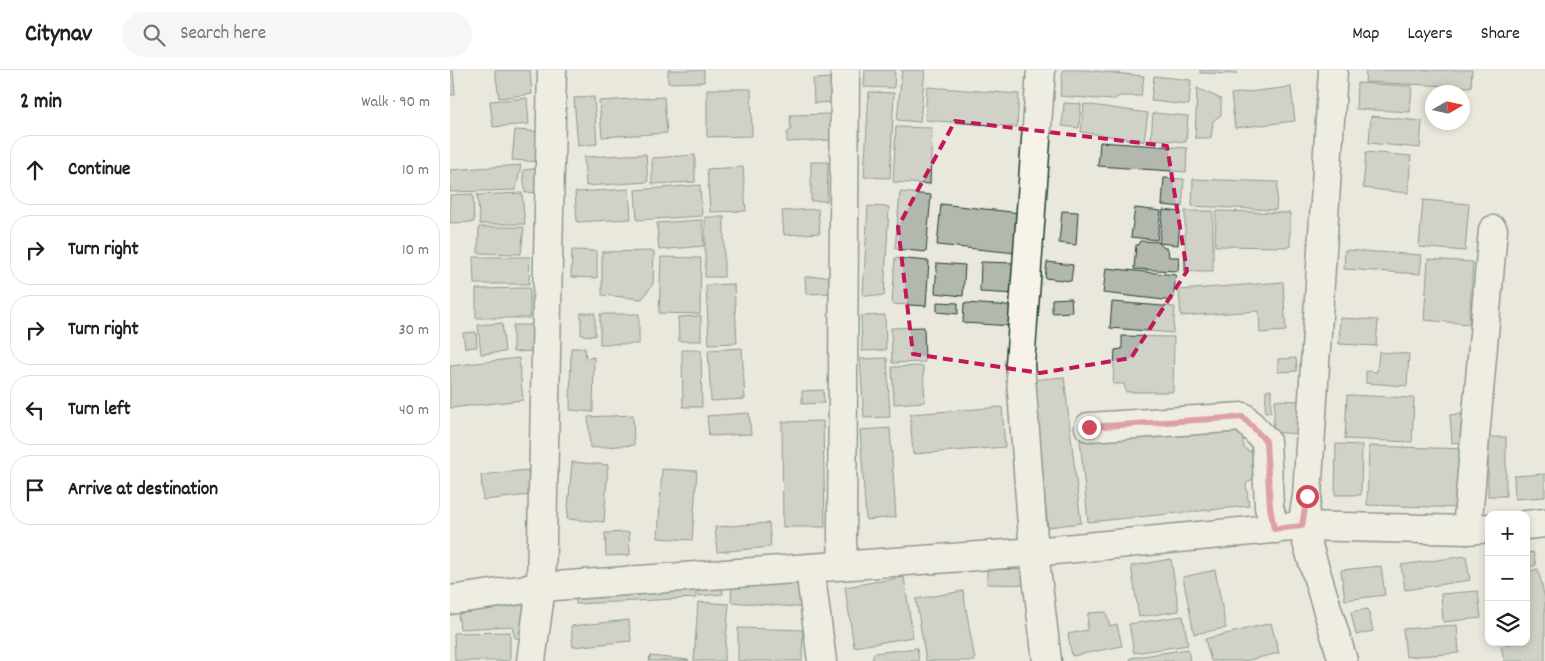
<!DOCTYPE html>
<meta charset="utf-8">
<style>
:root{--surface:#fff;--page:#f6f6f6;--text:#202124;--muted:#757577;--line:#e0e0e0}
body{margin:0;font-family:Dekko,sans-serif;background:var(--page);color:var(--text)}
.controls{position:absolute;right:15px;bottom:15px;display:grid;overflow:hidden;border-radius:10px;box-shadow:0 2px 8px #0003}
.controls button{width:45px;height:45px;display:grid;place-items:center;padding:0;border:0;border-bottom:1px solid var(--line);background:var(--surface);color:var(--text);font:25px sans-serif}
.compass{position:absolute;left:975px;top:15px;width:45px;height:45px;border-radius:50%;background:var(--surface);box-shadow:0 2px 8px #0003;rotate:81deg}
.stop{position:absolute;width:15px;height:15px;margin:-11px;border:4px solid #d1495b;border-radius:50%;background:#fff}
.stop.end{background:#d1495b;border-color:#fff;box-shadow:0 1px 5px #0008}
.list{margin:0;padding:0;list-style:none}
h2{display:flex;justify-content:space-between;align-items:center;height:65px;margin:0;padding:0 20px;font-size:21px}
h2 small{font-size:16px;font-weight:400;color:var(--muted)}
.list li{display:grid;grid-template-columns:32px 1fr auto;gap:15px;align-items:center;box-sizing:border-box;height:70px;margin:0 10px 10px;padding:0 10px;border:1px solid var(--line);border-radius:20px}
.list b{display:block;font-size:19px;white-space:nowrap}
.list em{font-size:16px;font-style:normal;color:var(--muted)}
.icon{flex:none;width:28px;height:28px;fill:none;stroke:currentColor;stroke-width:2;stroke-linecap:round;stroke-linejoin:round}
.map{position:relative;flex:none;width:1095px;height:591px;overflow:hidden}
header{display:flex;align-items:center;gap:30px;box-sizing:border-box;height:70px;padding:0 25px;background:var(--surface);border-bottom:1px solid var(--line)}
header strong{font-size:24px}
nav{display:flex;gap:28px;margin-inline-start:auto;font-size:18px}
.search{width:350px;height:45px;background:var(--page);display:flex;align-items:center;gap:12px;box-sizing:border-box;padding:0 18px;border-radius:28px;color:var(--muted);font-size:19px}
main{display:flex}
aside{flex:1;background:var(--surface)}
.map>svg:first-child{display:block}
.building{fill:#b2b8ae;stroke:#1f3d34}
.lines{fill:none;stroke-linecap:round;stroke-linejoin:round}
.minor-casing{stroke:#1f3d34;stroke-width:31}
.minor{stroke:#f7f3e8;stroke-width:28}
.route{stroke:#d1495b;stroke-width:6}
.marked{fill:none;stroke:#c2185b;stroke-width:4;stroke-dasharray:10 6;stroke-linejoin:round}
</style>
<header>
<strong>Citynav</strong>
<div class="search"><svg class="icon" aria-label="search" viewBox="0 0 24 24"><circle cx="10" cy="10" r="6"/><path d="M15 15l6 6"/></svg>Search here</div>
<nav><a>Map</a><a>Layers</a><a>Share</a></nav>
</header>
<main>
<aside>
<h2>2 min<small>Walk · 90 m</small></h2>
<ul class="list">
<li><svg class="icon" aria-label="ahead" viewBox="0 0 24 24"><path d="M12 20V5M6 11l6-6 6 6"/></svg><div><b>Continue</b></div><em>10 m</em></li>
<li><svg class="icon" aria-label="right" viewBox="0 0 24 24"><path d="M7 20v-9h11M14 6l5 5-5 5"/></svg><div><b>Turn right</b></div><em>10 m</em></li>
<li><svg class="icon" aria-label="right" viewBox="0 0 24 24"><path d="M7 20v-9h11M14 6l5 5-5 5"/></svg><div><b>Turn right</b></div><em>30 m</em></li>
<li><svg class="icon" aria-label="left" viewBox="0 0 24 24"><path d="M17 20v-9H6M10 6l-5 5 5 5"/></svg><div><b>Turn left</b></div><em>40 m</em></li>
<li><svg class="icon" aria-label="arrive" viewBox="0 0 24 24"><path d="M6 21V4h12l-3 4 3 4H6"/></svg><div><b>Arrive at destination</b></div></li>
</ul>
</aside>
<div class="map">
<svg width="1095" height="591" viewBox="0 0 1095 591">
<rect width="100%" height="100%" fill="#eae8dd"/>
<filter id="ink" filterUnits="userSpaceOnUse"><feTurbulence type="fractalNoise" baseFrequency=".02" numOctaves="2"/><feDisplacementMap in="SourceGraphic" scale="10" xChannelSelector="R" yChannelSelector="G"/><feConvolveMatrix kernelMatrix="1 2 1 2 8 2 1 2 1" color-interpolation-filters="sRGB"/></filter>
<g filter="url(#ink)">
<!-- building -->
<g class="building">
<polygon points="45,0 80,0 82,24 49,28"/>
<polygon points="218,0 254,0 254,12 218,13"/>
<polygon points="415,0 445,0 444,18 414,17"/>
<polygon points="452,0 475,0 470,52 447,50"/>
<polygon points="613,0 634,0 694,6 691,26 670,26 662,30 610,26"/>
<polygon points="750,0 786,0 786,4 750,3"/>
<polygon points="916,0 1022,0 1021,17 915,12"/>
<polygon points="0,1 3,1 5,25 0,25"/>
<polygon points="704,6 741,10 739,35 701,31"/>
<polygon points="384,8 385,32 364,33 363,9"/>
<polygon points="907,13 962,16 960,42 906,39"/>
<polygon points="477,17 569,24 567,57 475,50"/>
<polygon points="841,17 845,51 785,58 781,24"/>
<polygon points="747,18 771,29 771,45 763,51 761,68 745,68"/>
<polygon points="257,19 301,19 302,66 257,67"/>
<polygon points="419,22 444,23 440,108 414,107"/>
<polygon points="144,27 147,74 128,76 124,28"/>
<polygon points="214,27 217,63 152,67 149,31"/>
<polygon points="77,28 79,54 43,57 40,31"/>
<polygon points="614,33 631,34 629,58 612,56"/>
<polygon points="634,34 698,43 694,71 631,62"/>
<polygon points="703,43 738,46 736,72 701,69"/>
<polygon points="382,44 383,70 337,72 337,63 341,60 340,45"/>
<polygon points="921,46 972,51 970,78 919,73"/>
<polygon points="446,57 482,58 480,114 443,112"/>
<polygon points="65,60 94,62 92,92 62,90"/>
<polygon points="650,72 737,78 736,102 648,96"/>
<polygon points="916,82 961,86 958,123 913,118"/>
<polygon points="196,84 198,112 136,116 134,87"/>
<polygon points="245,85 245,112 202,114 202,88"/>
<polygon points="361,92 378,92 377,131 361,131"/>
<polygon points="71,95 66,120 0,122 0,100"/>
<polygon points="293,97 296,141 260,142 257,99"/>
<polygon points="93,98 94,122 75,123 73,100"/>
<polygon points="714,108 734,109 732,137 712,135"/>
<polygon points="743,109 828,112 826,140 742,136"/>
<polygon points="250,115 252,146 187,150 185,120"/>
<polygon points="179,119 181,149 127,152 125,122"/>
<polygon points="450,122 481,125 476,182 445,179"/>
<polygon points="72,123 75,154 30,154 27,125"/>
<polygon points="23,124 24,152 0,153 0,125"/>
<polygon points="973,130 1019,134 1015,181 969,177"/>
<polygon points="491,134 570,143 566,183 487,175"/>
<polygon points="418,136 439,137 434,226 413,225"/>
<polygon points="685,138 711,141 707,170 681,167"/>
<polygon points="368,139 370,163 334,165 332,141"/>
<polygon points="713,140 731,142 728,175 709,173"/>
<polygon points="612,141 628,142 626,175 609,173"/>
<rect x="735" y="141" width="28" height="60"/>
<polygon points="766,141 840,143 840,177 765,176"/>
<rect x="255" y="147" width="19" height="60"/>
<polygon points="252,150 254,176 209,180 207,153"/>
<polygon points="29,157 74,157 71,184 28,183"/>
<polygon points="690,171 708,172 713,177 718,179 719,187 729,187 728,201 684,199 686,175 688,175"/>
<polygon points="122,180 147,181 147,208 121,207"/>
<polygon points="895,180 972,185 970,204 894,199"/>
<polygon points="204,181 203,214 192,229 152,225 152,182"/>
<polygon points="23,187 80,187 79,214 24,214"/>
<polygon points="211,187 251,188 250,244 209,243"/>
<polygon points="445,188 479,191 476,236 442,234"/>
<polygon points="978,189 1023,192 1019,254 974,250"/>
<polygon points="531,192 567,193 566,224 530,222"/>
<polygon points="597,192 623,195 621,211 595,208"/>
<polygon points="487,193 515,195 513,226 485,223"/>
<polygon points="656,198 726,205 723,231 653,223"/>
<polygon points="381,206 382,223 356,224 355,207"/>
<polygon points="833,212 836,261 810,263 809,241 731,246 729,220"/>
<polygon points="284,214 287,273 259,274 256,215"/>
<polygon points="80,218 80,248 26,248 26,219"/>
<polygon points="621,228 622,242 602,243 602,229"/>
<polygon points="487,232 508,233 508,244 487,242"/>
<polygon points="662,232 725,237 723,263 660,258"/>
<polygon points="514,233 563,236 562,256 513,253"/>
<polygon points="131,243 145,243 145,266 131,265"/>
<rect x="150" y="244" width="39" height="30"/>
<polygon points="435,245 436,280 412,281 411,246"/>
<polygon points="251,246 251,271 229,271 228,247"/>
<polygon points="890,248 928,250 926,276 889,274"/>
<polygon points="52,253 55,282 31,284 28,255"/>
<polygon points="63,255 87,255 87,281 63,282"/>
<polygon points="474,257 475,292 442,293 441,258"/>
<polygon points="26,262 27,277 15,278 13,263"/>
<polygon points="672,266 724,267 723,322 676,322 674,314 663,314 665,280 672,279"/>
<polygon points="121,278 135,278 136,289 144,287 143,342 120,340"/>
<polygon points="292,278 295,329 261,331 258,280"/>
<polygon points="232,280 251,280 252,337 233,337"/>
<polygon points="929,282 959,284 957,316 916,313 916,301 927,302"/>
<polygon points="69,288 73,330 0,338 0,296"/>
<polygon points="437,288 440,347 414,348 410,289"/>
<polygon points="846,288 847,301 828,302 828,289"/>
<polygon points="473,296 475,332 444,334 442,297"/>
<polygon points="614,307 631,453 598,457 581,310"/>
<polygon points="373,320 374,333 352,334 352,321"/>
<polygon points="816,320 821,320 821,342 815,342"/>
<polygon points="897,325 964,328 962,372 895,369"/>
<polygon points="825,330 850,331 848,364 823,362"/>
<polygon points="552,337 555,377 463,384 460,344"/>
<polygon points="299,343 301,364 259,366 257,346"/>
<polygon points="1018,343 1020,371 1002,373 1000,345"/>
<polygon points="183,345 184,375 140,378 138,347"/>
<polygon points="373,351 375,457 333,457 332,352"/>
<polygon points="790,354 794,378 808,386 810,403 796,414 799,436 638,452 630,369"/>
<polygon points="440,358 446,447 416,450 410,360"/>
<rect x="1038" y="367" width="18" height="59"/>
<polygon points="886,374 912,375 911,425 885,425"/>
<polygon points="919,376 1015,379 1013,438 917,435"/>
<polygon points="122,392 158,395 154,452 117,449"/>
<polygon points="212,399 247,401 242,470 208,468"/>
<polygon points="78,400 80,425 33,430 31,405"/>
<polygon points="1095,404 1095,427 1065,429 1064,406"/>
<polygon points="319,453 321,477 267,482 265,457"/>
<polygon points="179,462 180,485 156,486 155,463"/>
<polygon points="1083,482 1086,495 1076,498 1076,483"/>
<polygon points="1016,486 1020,510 955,520 951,495"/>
<polygon points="721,489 729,541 689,547 681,496"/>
<polygon points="931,496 935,525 895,530 891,500"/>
<polygon points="537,499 583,500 583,515 537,514"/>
<polygon points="1088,499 1095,529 1095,591 1054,591 1051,576 1069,572 1076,572 1076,502"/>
<polygon points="765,500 776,558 744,564 733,507"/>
<polygon points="454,507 463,567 404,577 395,517"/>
<polygon points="282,508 362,514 360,538 281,532"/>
<polygon points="245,510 246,528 126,534 125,516"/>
<polygon points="272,516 273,524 248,526 248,518"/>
<polygon points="513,521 525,591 476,591 466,529"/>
<polygon points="1028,521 1031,548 993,552 991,524"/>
<polygon points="248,532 279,534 274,591 244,591"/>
<polygon points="79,534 78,569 65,568 62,556 10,559 8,543"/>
<polygon points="918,539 923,561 906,565 901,542"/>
<polygon points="656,542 660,556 667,554 672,576 622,586 618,564 637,560 638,543"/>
<polygon points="733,546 738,575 684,583 679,554"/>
<polygon points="179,550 181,571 123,577 121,556"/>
<polygon points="821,553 829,583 795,591 761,591 755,569"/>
<polygon points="1007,555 1009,583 956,587 953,559"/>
<polygon points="288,558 353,560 352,591 288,591"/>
<polygon points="60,562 60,591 5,591 4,563"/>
<polygon points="467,578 469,591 422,591 424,583"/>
<polygon points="738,579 740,591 680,591 680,588"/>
<polygon points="200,586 239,590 239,591 199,591"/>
</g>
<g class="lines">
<!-- minor casing -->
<g class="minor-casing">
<g id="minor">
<polyline points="591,0 570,294 584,482 597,591"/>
<polyline points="883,0 857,426 852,456 893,591"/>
<polyline points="639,357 793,347 816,371 819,437 825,459"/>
<polyline points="1076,455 1095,453"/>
<polyline points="1017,460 1043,160"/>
<polyline points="393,495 392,466 395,0"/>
<polyline points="360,499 372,591"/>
<polyline points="0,530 91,517 584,482 852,456 1017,460 1039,458"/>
<polyline points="81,591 91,517 102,0"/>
</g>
</g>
<!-- minor -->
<use href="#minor" class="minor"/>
</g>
</g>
<g class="lines" filter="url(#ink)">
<!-- route -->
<polyline class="route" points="639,357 793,347 816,371 820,437 824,459 852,456 857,426"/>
</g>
<!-- marked area -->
<path d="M0 0H1095V591H0ZM505,51L717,76L737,201L681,288L590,303L463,284L448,157Z" fill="#eae8dd" fill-opacity=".55" fill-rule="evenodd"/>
<path class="marked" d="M505,51L717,76L737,201L681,288L590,303L463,284L448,157Z"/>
</svg>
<div class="controls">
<button>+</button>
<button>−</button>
<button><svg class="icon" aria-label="layers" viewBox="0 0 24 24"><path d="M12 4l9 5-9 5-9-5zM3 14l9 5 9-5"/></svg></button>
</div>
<svg class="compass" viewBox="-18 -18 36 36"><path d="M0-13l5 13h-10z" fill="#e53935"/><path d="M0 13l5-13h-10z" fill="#757577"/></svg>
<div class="stop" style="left:857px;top:426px"></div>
<div class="stop end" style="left:639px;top:357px"></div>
</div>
</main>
